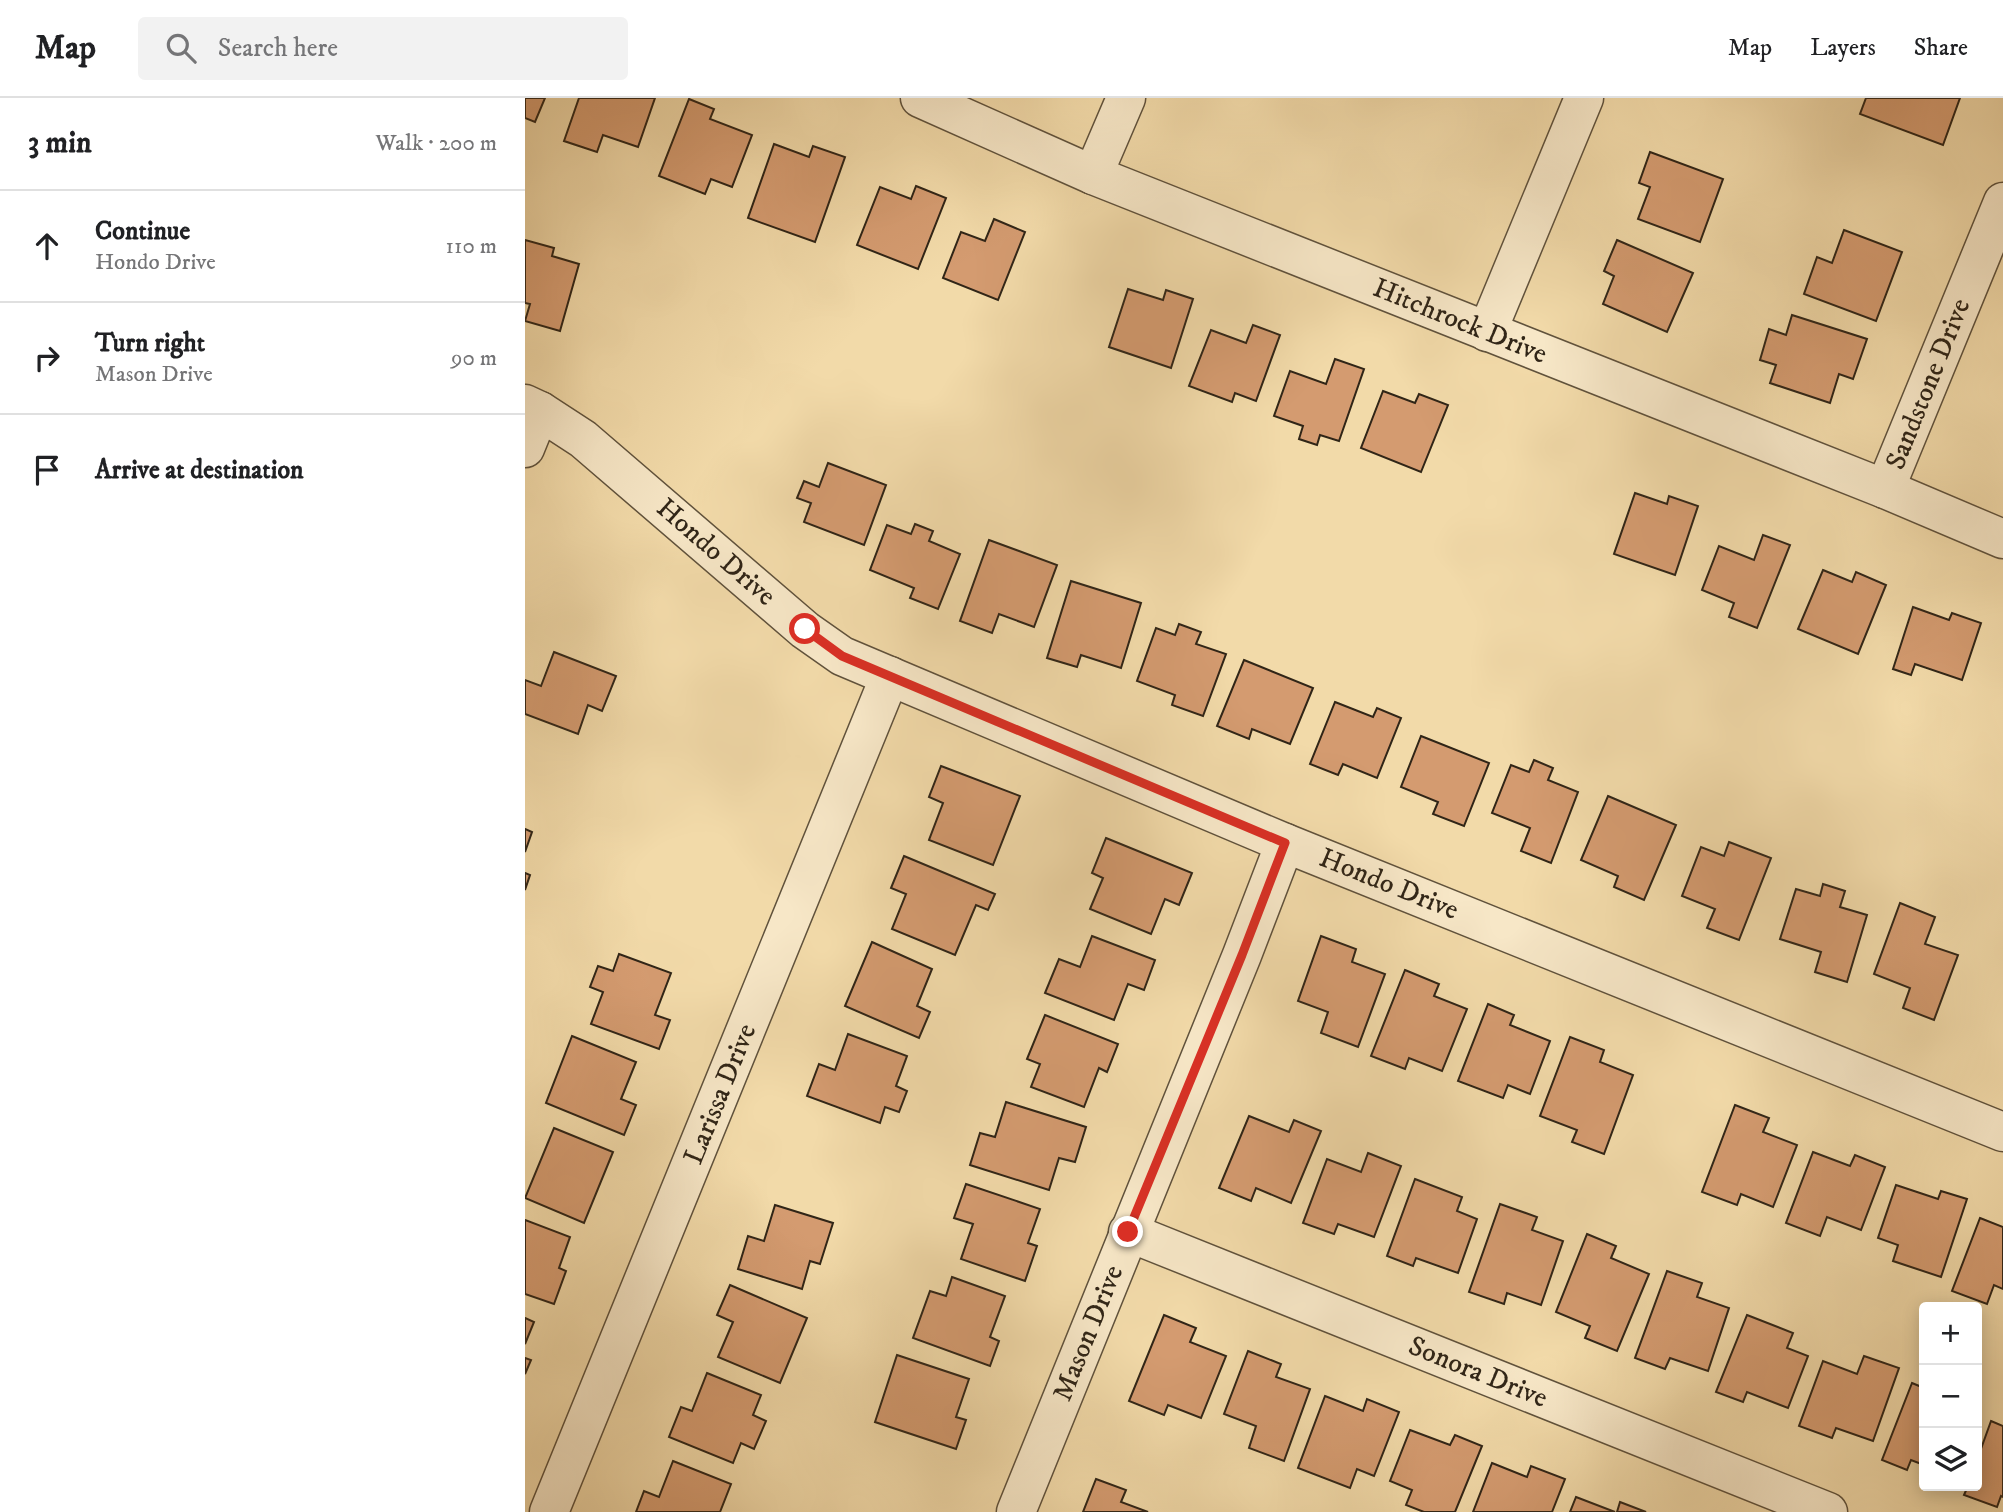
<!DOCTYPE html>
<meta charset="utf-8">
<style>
:root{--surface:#fff;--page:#f2f2f2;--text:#202124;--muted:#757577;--line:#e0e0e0}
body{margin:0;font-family:"IM FELL DW Pica",serif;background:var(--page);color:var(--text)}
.controls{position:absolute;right:21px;bottom:21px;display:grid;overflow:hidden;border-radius:7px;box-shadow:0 4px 18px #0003}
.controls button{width:63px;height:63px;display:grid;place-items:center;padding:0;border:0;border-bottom:2px solid var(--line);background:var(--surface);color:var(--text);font:35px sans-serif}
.stop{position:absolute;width:21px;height:21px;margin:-16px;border:5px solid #d93025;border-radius:50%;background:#fff}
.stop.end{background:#d93025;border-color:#fff;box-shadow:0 2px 7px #0008}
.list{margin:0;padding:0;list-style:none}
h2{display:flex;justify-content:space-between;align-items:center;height:91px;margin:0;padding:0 28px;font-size:30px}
h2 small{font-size:23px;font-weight:400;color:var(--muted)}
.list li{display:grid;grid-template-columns:46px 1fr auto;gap:21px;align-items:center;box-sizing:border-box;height:112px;padding:0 28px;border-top:2px solid var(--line)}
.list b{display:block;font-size:26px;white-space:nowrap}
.list p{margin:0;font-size:23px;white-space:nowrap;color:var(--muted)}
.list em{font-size:23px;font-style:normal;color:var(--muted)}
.icon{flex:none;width:38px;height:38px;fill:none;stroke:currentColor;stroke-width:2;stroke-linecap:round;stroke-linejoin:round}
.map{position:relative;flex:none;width:1478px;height:1414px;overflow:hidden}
header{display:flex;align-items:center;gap:42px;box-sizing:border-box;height:98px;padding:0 35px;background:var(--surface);border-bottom:2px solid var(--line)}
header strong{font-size:33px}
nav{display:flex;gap:38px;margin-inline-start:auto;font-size:24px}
.search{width:490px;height:63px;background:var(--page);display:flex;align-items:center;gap:18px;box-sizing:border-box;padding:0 24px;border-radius:7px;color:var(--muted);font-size:26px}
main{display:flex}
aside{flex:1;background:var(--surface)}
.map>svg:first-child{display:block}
.building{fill:#d49b70;stroke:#302517;stroke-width:2}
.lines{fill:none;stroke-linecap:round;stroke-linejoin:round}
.minor-casing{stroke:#60523c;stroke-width:41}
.minor{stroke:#f7e7c7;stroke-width:38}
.route{stroke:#d93025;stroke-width:9}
.labels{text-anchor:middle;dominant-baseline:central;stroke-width:7;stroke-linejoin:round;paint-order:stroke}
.street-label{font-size:28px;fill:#302517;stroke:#f7e7c7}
</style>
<header>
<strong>Map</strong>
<div class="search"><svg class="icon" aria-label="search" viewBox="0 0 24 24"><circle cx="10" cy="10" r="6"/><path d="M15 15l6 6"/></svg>Search here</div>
<nav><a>Map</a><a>Layers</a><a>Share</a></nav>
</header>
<main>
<aside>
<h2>3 min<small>Walk · 200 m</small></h2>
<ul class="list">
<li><svg class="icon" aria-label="ahead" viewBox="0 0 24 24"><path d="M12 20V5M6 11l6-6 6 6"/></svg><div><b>Continue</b><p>Hondo Drive</p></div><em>110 m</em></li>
<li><svg class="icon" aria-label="right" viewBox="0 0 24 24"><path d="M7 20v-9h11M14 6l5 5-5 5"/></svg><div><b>Turn right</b><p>Mason Drive</p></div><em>90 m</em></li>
<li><svg class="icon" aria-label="arrive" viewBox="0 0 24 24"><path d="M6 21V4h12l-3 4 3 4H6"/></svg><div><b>Arrive at destination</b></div></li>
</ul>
</aside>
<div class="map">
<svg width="1478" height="1414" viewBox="0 0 1478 1414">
<rect width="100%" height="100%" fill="#f2daa9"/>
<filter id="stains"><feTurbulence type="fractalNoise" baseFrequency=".00286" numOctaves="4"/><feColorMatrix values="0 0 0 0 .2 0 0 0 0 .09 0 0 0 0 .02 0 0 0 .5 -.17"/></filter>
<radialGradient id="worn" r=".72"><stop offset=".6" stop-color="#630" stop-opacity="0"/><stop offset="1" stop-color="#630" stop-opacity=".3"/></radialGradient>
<!-- building -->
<g class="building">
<polygon points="0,0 20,0 10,24 0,20"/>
<polygon points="54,0 130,0 113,49 78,37 72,54 39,43"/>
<polygon points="1341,0 1435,0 1418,47 1335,16"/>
<polygon points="164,1 189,11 185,21 227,37 207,89 186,81 180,96 134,78"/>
<polygon points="249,46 284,59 288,48 320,59 290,144 223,120"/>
<polygon points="1125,54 1198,81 1175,144 1113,121 1125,89 1114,85"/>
<polygon points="391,88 421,100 393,171 332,147 355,89 386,101"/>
<polygon points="469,121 500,134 473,202 418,180 436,134 460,143"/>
<polygon points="1319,132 1377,154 1351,223 1279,196 1292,159 1307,165"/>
<polygon points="0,142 29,150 27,158 54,166 35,233 0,223 5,206 0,205"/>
<polygon points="1092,142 1168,175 1142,234 1078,206 1089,178 1079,173"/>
<polygon points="603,191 638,202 641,192 668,201 646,270 584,249"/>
<polygon points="1267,217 1342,241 1328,281 1314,276 1305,305 1245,285 1251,267 1235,262 1244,231 1261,237"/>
<polygon points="728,227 755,237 731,303 710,295 707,304 664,288 686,232 721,245"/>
<polygon points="810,261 839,271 814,343 795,337 792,347 774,341 778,328 749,318 765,273 801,286"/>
<polygon points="858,293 890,305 894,296 923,307 896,374 836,350"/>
<polygon points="303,365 361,387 339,447 279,424 286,405 272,400 279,383 294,389"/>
<polygon points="1110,395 1142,406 1144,398 1173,408 1150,477 1089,456"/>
<polygon points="390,426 408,433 404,443 435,456 413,511 385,500 389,490 345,472 362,427 386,436"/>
<polygon points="1238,437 1265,447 1232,530 1204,519 1209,505 1177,492 1194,448 1229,462"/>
<polygon points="464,442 532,467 509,529 474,516 467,535 435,523"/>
<polygon points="1298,472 1327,484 1331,474 1361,487 1333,556 1273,531"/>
<polygon points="546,483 616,505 596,570 556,557 552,569 522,560"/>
<polygon points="1388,509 1424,522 1427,515 1456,525 1437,582 1390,566 1386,577 1368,571"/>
<polygon points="654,526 676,534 671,546 701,556 678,618 647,607 650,597 612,583 631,530 650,537"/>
<polygon points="29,554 91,578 77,613 63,607 53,636 0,616 0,582 16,588"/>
<polygon points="719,562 788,590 765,646 727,631 724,641 692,628"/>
<polygon points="810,604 848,619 852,610 876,620 852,680 818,666 813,677 785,666"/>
<polygon points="896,638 964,665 939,728 908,716 913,704 876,689"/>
<polygon points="1009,662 1028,670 1023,682 1053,694 1026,765 996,753 1005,730 967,715 986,667 1004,674"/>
<polygon points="416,668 495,698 468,767 404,742 418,705 404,699"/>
<polygon points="1083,698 1151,727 1119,802 1089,789 1093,778 1056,762"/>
<polygon points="0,731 7,734 0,754"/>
<polygon points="581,740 667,775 654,807 640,801 626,836 565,811 578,780 567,775"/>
<polygon points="1204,744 1246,760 1214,842 1182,830 1190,811 1157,798 1176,749 1199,758"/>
<polygon points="379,758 470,796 463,812 451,807 430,857 367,831 381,796 366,790"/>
<polygon points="0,775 5,777 0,792"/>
<polygon points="1298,786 1320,793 1315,809 1342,817 1322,884 1290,874 1296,854 1255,841 1271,791 1295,798"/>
<polygon points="1375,805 1410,819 1400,846 1433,857 1409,922 1378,910 1385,890 1349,876"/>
<polygon points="567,838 630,862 619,892 603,886 589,922 520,895 534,861 555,869"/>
<polygon points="796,838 831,851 827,864 860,876 833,949 796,935 803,914 773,903"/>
<polygon points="347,844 407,871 392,908 405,914 394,940 320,908"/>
<polygon points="94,856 146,875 130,917 145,922 134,951 66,926 78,894 65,889 73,868 88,873"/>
<polygon points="880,872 914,886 909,898 942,911 917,973 884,960 880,971 846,958"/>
<polygon points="963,906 989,917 985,927 1025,943 1005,996 983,987 978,1000 933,983"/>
<polygon points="520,917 593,946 582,974 574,970 559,1009 506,989 515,966 502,961"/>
<polygon points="323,936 382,958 371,988 382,993 374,1014 360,1009 355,1025 282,998 294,966 310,972"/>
<polygon points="47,938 111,964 96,1001 111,1007 99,1037 21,1005"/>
<polygon points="1045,939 1079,952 1075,964 1108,977 1079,1056 1047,1044 1052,1032 1015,1018"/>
<polygon points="481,1004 561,1029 550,1064 534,1060 524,1092 445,1067 455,1035 470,1039"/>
<polygon points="1210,1007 1244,1020 1238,1034 1272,1047 1248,1109 1216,1096 1212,1107 1177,1094"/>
<polygon points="724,1018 764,1034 769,1022 796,1033 766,1105 731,1090 726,1103 694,1090"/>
<polygon points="29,1030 88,1054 59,1125 0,1100"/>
<polygon points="1288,1054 1325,1068 1330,1057 1360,1069 1336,1132 1302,1119 1295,1138 1261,1125"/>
<polygon points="843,1055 876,1068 849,1139 813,1126 809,1136 778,1125 802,1061 836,1074"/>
<polygon points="890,1081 937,1099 932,1113 952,1121 933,1175 891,1160 888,1168 862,1158"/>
<polygon points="441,1086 515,1111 503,1145 512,1148 500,1183 436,1161 448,1126 429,1120"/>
<polygon points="1371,1087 1413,1101 1416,1093 1442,1101 1416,1179 1368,1163 1373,1147 1353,1140"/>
<polygon points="975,1106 1012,1119 1007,1132 1038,1143 1016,1207 982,1195 979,1206 944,1194"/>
<polygon points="250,1107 308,1125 295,1166 285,1163 277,1191 213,1171 223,1138 239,1143"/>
<polygon points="1455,1120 1478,1129 1478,1191 1469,1187 1462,1206 1427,1193"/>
<polygon points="0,1122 45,1139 34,1170 41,1173 29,1206 0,1196"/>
<polygon points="1062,1136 1091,1148 1086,1160 1124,1176 1092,1253 1060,1240 1065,1228 1031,1214"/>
<polygon points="1142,1173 1177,1185 1172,1199 1204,1210 1183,1273 1145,1260 1140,1271 1110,1260"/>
<polygon points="427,1179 480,1198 465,1239 474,1243 465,1268 388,1240 405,1193 421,1198"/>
<polygon points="205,1187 282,1220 255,1285 193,1259 208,1224 192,1217"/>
<polygon points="639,1217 671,1230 665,1244 701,1258 676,1320 643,1307 639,1317 604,1303"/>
<polygon points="1222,1217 1268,1235 1262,1250 1283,1258 1263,1310 1222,1294 1218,1304 1191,1294"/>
<polygon points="0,1220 9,1224 0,1246"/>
<polygon points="723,1253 756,1266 751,1279 785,1291 759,1363 724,1350 731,1328 699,1316"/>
<polygon points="372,1257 444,1281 431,1319 441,1322 431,1351 350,1324"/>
<polygon points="1339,1258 1374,1270 1348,1343 1311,1330 1307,1340 1274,1328 1298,1263 1332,1276"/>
<polygon points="0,1260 6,1262 0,1276"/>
<polygon points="182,1275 236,1297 228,1317 241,1323 229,1351 216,1345 208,1365 144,1339 156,1309 167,1313"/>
<polygon points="1387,1285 1399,1290 1399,1367 1386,1362 1382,1372 1357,1362"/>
<polygon points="800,1298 838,1313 842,1301 874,1314 849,1378 832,1371 825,1390 773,1370"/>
<polygon points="1466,1323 1478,1328 1478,1399 1476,1398 1472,1409 1439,1397 1443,1388 1452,1388 1452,1362"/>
<polygon points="885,1332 925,1347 930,1337 957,1348 930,1414 899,1414 881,1407 887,1392 865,1383"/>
<polygon points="148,1363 206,1386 195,1414 111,1414 119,1393 134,1399"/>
<polygon points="967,1365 1002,1379 1006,1368 1040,1381 1027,1414 948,1414"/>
<polygon points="571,1381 601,1392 596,1404 623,1414 558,1414"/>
<polygon points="1051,1399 1090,1414 1045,1414"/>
<polygon points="1095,1404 1121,1414 1092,1414"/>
</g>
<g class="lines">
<!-- minor casing -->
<g class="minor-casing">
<g id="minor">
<polyline points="395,0 568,77 1360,391 1478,441"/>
<polyline points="568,77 601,0"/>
<polyline points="962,234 1059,0"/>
<polyline points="0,306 15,313 58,341 280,532 317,558 760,745 1478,1034"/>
<polyline points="0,350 15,313"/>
<polyline points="1360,391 1478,104"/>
<polyline points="603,1134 1303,1414"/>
<polyline points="24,1414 365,578"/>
<polyline points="491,1414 717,857 760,745"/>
</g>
</g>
<!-- minor -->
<use href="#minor" class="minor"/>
</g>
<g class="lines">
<!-- route -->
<polyline class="route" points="280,531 317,558 760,745 717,857 603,1134"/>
</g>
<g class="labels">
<!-- street labels -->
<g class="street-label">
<text transform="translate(935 223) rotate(22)">Hitchrock Drive</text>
<text transform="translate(1403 286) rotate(-68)">Sandstone Drive</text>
<text transform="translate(191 454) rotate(41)">Hondo Drive</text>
<text transform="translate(864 786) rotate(22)">Hondo Drive</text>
<text transform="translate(195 996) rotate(-68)">Larissa Drive</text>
<text transform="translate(563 1235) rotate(-68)">Mason Drive</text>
<text transform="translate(953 1274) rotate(22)">Sonora Drive</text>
</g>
</g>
<rect width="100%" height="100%" filter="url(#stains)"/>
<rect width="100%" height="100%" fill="url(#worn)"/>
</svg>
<div class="controls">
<button>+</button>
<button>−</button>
<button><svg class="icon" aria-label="layers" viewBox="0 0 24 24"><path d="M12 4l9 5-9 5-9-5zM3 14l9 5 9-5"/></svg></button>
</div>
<div class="stop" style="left:280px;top:531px"></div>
<div class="stop end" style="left:603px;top:1134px"></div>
</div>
</main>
